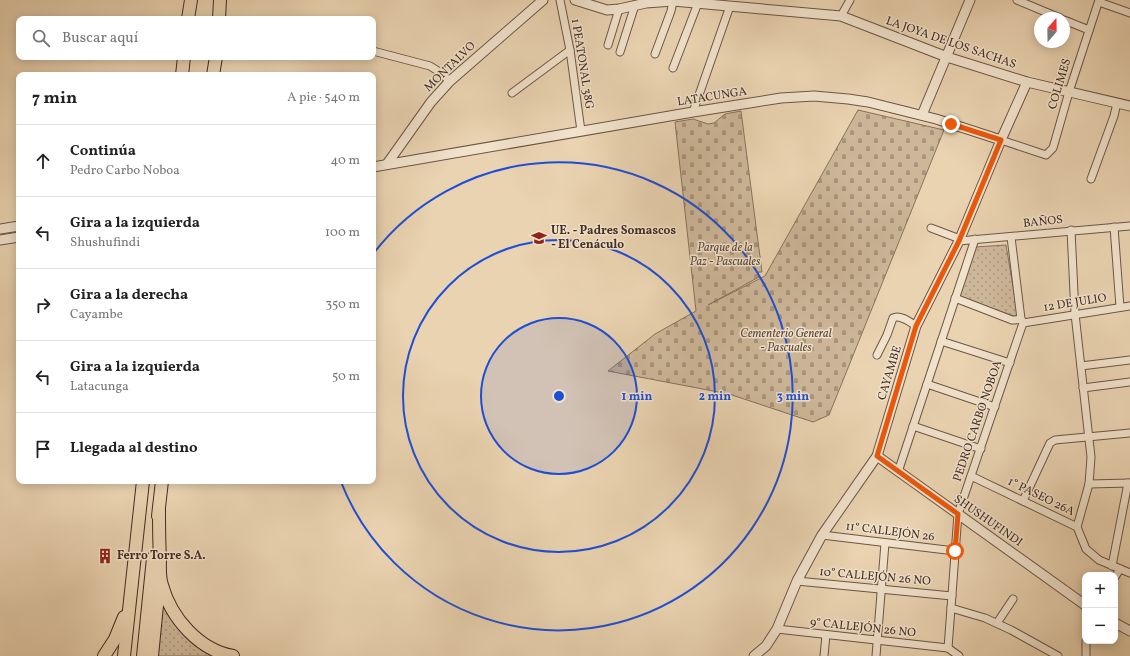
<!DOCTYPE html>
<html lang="es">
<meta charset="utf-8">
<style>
:root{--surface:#fff;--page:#f2f2f2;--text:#222;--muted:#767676;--line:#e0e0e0}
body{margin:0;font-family:Vollkorn,serif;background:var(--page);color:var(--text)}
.controls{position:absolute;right:12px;bottom:12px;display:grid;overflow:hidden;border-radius:8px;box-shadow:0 2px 10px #0003}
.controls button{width:36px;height:36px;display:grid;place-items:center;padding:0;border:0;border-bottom:1px solid var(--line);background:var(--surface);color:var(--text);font:20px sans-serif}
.compass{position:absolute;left:1034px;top:12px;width:36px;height:36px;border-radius:50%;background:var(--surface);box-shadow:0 2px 10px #0003;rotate:20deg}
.stop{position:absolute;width:12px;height:12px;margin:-9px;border:3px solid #ea580c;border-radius:50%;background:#fff}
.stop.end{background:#ea580c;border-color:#fff;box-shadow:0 1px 4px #0008}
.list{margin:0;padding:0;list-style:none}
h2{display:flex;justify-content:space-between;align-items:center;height:52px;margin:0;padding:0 16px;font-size:17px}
h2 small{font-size:13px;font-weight:400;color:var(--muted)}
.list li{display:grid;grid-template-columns:26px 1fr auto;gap:12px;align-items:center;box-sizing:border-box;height:72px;padding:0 16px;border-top:1px solid var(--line)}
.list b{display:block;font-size:15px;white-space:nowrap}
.list p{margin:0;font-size:13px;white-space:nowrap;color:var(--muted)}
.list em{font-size:13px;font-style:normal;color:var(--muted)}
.icon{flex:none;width:22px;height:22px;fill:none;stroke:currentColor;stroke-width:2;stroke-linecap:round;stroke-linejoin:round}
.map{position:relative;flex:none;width:1130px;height:656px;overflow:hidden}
.search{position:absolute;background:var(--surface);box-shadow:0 2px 10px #0003;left:16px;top:16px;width:360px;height:44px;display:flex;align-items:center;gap:10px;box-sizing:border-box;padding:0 14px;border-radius:8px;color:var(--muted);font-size:15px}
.panel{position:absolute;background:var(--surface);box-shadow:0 2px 10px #0003;left:16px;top:72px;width:360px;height:412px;border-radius:8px}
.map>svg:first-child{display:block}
.cemetery{fill:url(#cemetery-stones);stroke:#88725e}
.park{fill:url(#park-dots);stroke:#88725e}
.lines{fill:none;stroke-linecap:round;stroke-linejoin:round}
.minor-casing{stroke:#6c5646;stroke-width:9}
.tertiary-casing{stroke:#6c5646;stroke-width:11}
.trunk-casing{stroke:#422c23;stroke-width:14}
.minor{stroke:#f1e2cc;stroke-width:7}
.tertiary{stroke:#f1e2cc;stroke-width:9}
.trunk{stroke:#ead3b1;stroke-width:12}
.route{stroke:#ea580c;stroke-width:5}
.ring{fill:none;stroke:#1d4ed8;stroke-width:2}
.labels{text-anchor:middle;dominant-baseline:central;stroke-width:3;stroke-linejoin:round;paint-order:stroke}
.street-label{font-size:12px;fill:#422c23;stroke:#f1e2cc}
.poi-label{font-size:12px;font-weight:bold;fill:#422c23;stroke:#f1e2cc;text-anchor:start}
.park-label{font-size:12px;font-style:italic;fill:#5e483b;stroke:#f1e2cc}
.centre{fill:#1d4ed8;stroke:#f1e2cc;stroke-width:2}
.ring-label{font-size:12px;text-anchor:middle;font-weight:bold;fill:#1d4ed8;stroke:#f1e2cc;stroke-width:3;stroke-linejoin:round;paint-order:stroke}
</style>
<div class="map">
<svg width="1130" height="656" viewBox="0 0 1130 656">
<defs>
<pattern id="cemetery-stones" width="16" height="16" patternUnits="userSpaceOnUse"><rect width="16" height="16" fill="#cdb799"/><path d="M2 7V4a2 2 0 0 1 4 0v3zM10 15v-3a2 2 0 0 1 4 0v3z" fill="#a8957c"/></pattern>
<pattern id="park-dots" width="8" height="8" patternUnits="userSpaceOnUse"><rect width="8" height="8" fill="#cdb799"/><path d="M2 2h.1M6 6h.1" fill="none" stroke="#a8957c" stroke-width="1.8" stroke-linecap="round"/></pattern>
</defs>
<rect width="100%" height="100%" fill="#ead3b1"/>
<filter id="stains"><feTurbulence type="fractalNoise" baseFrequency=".005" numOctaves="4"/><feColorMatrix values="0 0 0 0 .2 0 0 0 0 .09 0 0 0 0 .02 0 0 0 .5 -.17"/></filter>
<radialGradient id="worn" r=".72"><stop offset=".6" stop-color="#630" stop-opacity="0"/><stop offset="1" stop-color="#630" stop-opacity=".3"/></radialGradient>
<!-- cemetery -->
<polygon class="cemetery" points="858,110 944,130 829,415 813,422 729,394 608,371 655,334 696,311 675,122 693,119 708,124 714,123 725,114 741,111 762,272 758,272 759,277 708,305 765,276"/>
<!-- park -->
<g class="park">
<polygon points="1006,245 1018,316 1014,316 958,297 975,247"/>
<polygon points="161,589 171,613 221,656 155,656"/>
</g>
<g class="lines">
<!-- minor casing -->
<g class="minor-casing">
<g id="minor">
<polyline points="560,0 570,50 581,131"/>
<polyline points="1017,0 1060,18"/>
<polyline points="1099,2 1130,13"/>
<polyline points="841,16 850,0"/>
<polyline points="1064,20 1089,30"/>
<polyline points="608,45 619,9"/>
<polyline points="373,51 430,66 438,71 450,81"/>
<polyline points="620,52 635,5"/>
<polyline points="655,54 671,11 673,1"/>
<polyline points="673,68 698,3"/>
<polyline points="512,93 570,50"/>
<polyline points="693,112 730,6"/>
<polyline points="1001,140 1046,155 1053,148 1069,92 1099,0"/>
<polyline points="1091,179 1114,116 1117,103"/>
<polyline points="1114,227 1120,307"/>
<polyline points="931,228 960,239"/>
<polyline points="1071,230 1075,314 1091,457 1089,484 1077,527"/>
<polyline points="959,241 1130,226"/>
<polyline points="955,298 1012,320 1015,320 1021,319"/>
<polyline points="1023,323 1130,306"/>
<polyline points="941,341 1010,363"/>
<path d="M877,355L887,335L893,318C900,314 910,322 916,326"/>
<polyline points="1081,366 1130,360"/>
<polyline points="927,384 995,407"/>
<polyline points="1083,388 1130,382"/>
<polyline points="913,426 981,449"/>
<polyline points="898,472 975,239"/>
<polyline points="971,476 1077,527 1086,549 1099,560 1130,573"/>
<polyline points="1089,484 1130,483"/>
<polyline points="1023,501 1050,443 1055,440 1130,433"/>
<polyline points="822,535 955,551"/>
<polyline points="1112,566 1128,483"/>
<polyline points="1115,577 1120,569"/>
<polyline points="797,581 952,596"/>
<polyline points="951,608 985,618 1011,630 1058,656"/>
<polyline points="997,623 1013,599"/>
<polyline points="777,629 948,648 959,656"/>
<polyline points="948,648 958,514 1023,323 1021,319 1011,237"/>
<polyline points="824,656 826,635"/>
<polyline points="876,656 885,543"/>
<polyline points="1086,656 1086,641"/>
</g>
</g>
<!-- tertiary casing -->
<g class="tertiary-casing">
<g id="tertiary">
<polyline points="575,0 607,10 619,9 646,3 673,1 841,16 947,57 1027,82 1130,106"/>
<polyline points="922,115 970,0"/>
<polyline points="387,164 431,102 450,81 543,0"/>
<polyline points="373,167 693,112 781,98 814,96 848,99 868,102 936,119 1001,140"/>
<polyline points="0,229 19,226"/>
<polyline points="0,240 19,237"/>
<polyline points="877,456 1085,605"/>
<polyline points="1115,623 1130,631"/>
<polyline points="754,656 766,646 777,629 797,581 822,535 877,456 916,326 959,241 1001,140 1027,82"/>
</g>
</g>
<!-- trunk casing -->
<g class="trunk-casing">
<g id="trunk">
<polyline points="188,19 191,0"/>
<polyline points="219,19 220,0"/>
<polyline points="182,75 184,57"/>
<polyline points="213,75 216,57"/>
<path d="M159,508C159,525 159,541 160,558C160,567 159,577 162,585C171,618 199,650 233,656"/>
<polyline points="158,516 162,481"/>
<polyline points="104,656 115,639 124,617"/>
<polyline points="124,656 143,481"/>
<polyline points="143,656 153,558"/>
<polyline points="152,656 159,585"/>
</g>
</g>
<!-- minor -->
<use href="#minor" class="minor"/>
<!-- tertiary -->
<use href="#tertiary" class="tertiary"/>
<!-- trunk -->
<use href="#trunk" class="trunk"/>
</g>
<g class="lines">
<!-- route -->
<polyline class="route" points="951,124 1001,140 959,241 916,326 877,456 958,514 955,551"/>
</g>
<!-- distance rings -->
<circle cx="559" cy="396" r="78" fill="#1d4ed8" fill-opacity=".12"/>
<g class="ring">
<circle cx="559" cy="396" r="78"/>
<circle cx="559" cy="396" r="156"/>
<path d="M373 254A234 234 0 1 1 341 482"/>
</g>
<!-- icons -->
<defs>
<g id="school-bare" transform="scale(1.2)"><path d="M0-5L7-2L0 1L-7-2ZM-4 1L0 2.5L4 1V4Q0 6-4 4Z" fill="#8f2418" stroke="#f1e2cc" stroke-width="2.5" paint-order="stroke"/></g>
<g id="building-bare" transform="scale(1.2)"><path d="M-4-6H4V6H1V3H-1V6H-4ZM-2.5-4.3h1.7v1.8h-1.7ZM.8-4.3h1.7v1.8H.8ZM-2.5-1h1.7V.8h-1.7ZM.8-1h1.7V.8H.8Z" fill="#8f2418" stroke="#f1e2cc" stroke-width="2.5" paint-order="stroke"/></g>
</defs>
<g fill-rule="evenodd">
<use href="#school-bare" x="539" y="238"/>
<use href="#building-bare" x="105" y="556"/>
</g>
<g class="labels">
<!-- street labels -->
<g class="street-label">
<text transform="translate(951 43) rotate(19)">LA JOYA DE LOS SACHAS</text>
<text transform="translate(582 64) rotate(81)">1 PEATONAL 38G</text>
<text transform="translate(450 67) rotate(-44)">MONTALVO</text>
<text transform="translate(1060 84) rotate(-73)">COLIMES</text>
<text transform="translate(712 97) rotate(-9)">LATACUNGA</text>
<text transform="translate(1043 222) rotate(-6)">BAÑOS</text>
<text transform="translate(1075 303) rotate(-9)">12 DE JULIO</text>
<text transform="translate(890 373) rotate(-73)">CAYAMBE</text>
<text transform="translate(978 421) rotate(-71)">PEDRO CARBO NOBOA</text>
<text transform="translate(1041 497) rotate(26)">1° PASEO 26A</text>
<text transform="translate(988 521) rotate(35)">SHUSHUFINDI</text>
<text transform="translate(890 532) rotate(7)">11° CALLEJÓN 26</text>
<text transform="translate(875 577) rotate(5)">10° CALLEJÓN 26 NO</text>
<text transform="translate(863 628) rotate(6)">9° CALLEJÓN 26 NO</text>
</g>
<!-- poi labels -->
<g class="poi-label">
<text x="551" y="231">UE. - Padres Somascos<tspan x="551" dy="14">- El Cenáculo</tspan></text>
<text x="117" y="556">Ferro Torre S.A.</text>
</g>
<!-- park labels -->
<g class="park-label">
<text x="725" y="248">Parque de la<tspan x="725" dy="14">Paz - Pascuales</tspan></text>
<text x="786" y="334">Cementerio General<tspan x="786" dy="14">- Pascuales</tspan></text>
</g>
</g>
<circle cx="559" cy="396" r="6" class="centre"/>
<g class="ring-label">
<text x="637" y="400">1 min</text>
<text x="715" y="400">2 min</text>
<text x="793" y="400">3 min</text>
</g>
<rect width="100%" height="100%" filter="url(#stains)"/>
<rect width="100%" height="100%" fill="url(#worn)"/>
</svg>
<div class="controls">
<button>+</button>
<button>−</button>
</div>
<svg class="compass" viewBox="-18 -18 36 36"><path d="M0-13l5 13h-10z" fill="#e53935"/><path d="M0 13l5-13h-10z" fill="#767676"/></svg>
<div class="stop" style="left:955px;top:551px"></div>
<div class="stop end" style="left:951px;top:124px"></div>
<div class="search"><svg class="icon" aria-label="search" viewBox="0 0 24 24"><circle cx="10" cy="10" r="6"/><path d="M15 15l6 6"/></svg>Buscar aquí</div>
<section class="panel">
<h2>7 min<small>A pie · 540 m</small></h2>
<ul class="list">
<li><svg class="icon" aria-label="ahead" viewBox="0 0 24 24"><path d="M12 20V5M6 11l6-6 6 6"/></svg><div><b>Continúa</b><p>Pedro Carbo Noboa</p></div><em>40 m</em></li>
<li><svg class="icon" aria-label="left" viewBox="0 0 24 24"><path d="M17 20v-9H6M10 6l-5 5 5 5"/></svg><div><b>Gira a la izquierda</b><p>Shushufindi</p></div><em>100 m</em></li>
<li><svg class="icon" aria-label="right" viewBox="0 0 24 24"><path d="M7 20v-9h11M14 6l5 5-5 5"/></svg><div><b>Gira a la derecha</b><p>Cayambe</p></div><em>350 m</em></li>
<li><svg class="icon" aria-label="left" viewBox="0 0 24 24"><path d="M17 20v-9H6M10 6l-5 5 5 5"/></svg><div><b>Gira a la izquierda</b><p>Latacunga</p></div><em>50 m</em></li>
<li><svg class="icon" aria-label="arrive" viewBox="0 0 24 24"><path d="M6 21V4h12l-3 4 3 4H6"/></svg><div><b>Llegada al destino</b></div></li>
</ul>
</section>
</div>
